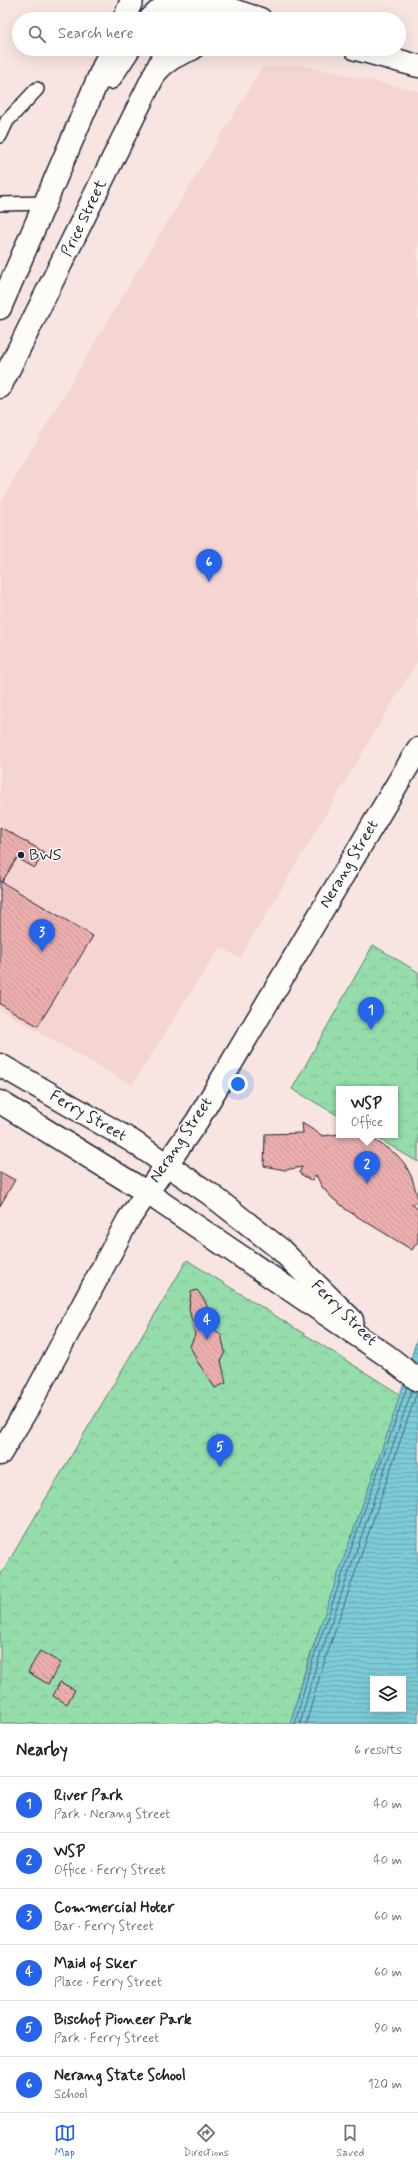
<!DOCTYPE html>
<meta charset="utf-8">
<style>
:root{--surface:#fff;--page:#f2f2f2;--text:#222;--muted:#767676;--line:#e0e0e0;--accent:#2563eb}
body{margin:0;font-family:Mynerve,sans-serif;background:var(--page);color:var(--text)}
.controls{position:absolute;right:12px;bottom:12px;display:grid;overflow:hidden;border-radius:0px;box-shadow:0 4px 16px #0002}
.controls button{width:36px;height:36px;display:grid;place-items:center;padding:0;border:0;border-bottom:1px solid var(--line);background:var(--surface);color:var(--text);font:20px sans-serif}
.you{position:absolute;left:238px;top:1084px;width:14px;height:14px;margin:-10px;border:3px solid #fff;border-radius:50%;background:#1a73e8;box-shadow:0 0 0 6px #1a73e833}
.badge{display:grid;place-items:center;width:26px;height:26px;border-radius:50%;background:var(--accent);color:#fff;font-size:13px;font-weight:700}
.pin{position:absolute;translate:-50% -33px;filter:drop-shadow(0 1px 2px #0008)}
.pin::after{content:'';position:absolute;top:21px;width:14px;height:12px;background:inherit;clip-path:polygon(0 0,100% 0,50% 100%)}
.popup{position:absolute;left:336px;top:1086px;width:62px;height:52px;box-sizing:border-box;display:grid;place-content:center;border-radius:0px;background:var(--surface);filter:drop-shadow(0 1px 3px #0005);font-size:13px;white-space:nowrap;color:var(--muted)}
.popup b{font-size:15px;color:var(--text)}
.popup::after{content:'';position:absolute;left:50%;top:100%;margin-left:-8px;border:8px solid transparent;border-top-color:var(--surface)}
.list{margin:0;padding:0;list-style:none}
h2{display:flex;justify-content:space-between;align-items:center;height:52px;margin:0;padding:0 16px;font-size:17px}
h2 small{font-size:13px;font-weight:400;color:var(--muted)}
.list li{display:grid;grid-template-columns:26px 1fr auto;gap:12px;align-items:center;box-sizing:border-box;height:56px;padding:0 16px;border-top:1px solid var(--line)}
.list b{display:block;font-size:15px;white-space:nowrap}
.list p{margin:0;font-size:13px;white-space:nowrap;color:var(--muted)}
.list em{font-size:13px;font-style:normal;color:var(--muted)}
.icon{flex:none;width:22px;height:22px;fill:none;stroke:currentColor;stroke-width:2;stroke-linecap:round;stroke-linejoin:round}
.map{position:relative;flex:none;width:418px;height:1724px;overflow:hidden}
.search{position:absolute;background:var(--surface);box-shadow:0 4px 16px #0002;left:12px;right:12px;top:12px;height:44px;display:flex;align-items:center;gap:10px;box-sizing:border-box;padding:0 14px;border-radius:22px;color:var(--muted);font-size:15px}
.sheet{height:388px;background:var(--surface)}
nav{display:flex;justify-content:space-around;align-items:center;box-sizing:border-box;height:56px;border-top:1px solid var(--line);background:var(--surface);font-size:11px;color:var(--muted)}
nav a{display:grid;justify-items:center;gap:2px}
nav .on{color:var(--accent)}
.map>svg:first-child{display:block}
.built{fill:#f4d5d1}
.park{fill:url(#park-crowns);stroke:#5c8073}
.water{fill:url(#water-rules);stroke:#578799;fill-rule:evenodd}
.lines{fill:none;stroke-linecap:round;stroke-linejoin:round}
.shore{stroke:#466679;stroke-width:1}
.building{fill:url(#building-back-hatch);stroke:#22223b}
.lane-casing{stroke:#22223b;stroke-width:16}
.street-casing{stroke:#22223b;stroke-width:25}
.primary-casing{stroke:#22223b;stroke-width:25}
.lane{stroke:#fdfcf7;stroke-width:13}
.street{stroke:#fdfcf7;stroke-width:22}
.primary{stroke:#fdfcf7;stroke-width:22}
.poi-dot{fill:#22223b;stroke:#fdfcf7;stroke-width:1.5}
.labels{text-anchor:middle;dominant-baseline:central;stroke-width:3;stroke-linejoin:round;paint-order:stroke}
.street-label{font-size:16px;fill:#22223b;stroke:#fdfcf7}
.poi-label{font-size:16px;fill:#22223b;stroke:#fdfcf7;text-anchor:start}
</style>
<div class="map">
<svg width="418" height="1724" viewBox="0 0 418 1724">
<defs>
<pattern id="park-crowns" width="20" height="18" patternUnits="userSpaceOnUse"><rect width="20" height="18" fill="#95ddab"/><path d="M2 6a3 3 0 1 1 6 0M12 15a3 3 0 1 1 6 0" fill="none" stroke="#80bd94"/></pattern>
<pattern id="water-rules" width="6" height="5" patternUnits="userSpaceOnUse"><rect width="6" height="5" fill="#7bcbd7"/><path d="M0 2.5h6" fill="none" stroke="#6aaeb9"/></pattern>
<pattern id="building-back-hatch" width="6" height="6" patternUnits="userSpaceOnUse"><rect width="6" height="6" fill="#ebafad"/><path d="M-1 5l2 2M0 0l6 6M5-1l2 2" fill="none" stroke="#c99696"/></pattern>
</defs>
<rect width="100%" height="100%" fill="#f8e5e1"/>
<filter id="ink" filterUnits="userSpaceOnUse"><feTurbulence type="fractalNoise" baseFrequency=".025" numOctaves="2"/><feDisplacementMap in="SourceGraphic" scale="8" xChannelSelector="R" yChannelSelector="G"/><feConvolveMatrix kernelMatrix="1 2 1 2 8 2 1 2 1" color-interpolation-filters="sRGB"/></filter>
<g filter="url(#ink)">
<!-- built -->
<polygon class="built" points="300,65 418,91 418,660 240,958 220,947 132,1085 0,1010 0,503 132,280 262,68"/>
<!-- park -->
<g class="park">
<polygon points="373,945 418,972 418,1162 372,1135 395,1135 395,1089 339,1089 339,1116 292,1089"/>
<polygon points="187,1260 401,1395 305,1670 290,1724 0,1724 0,1576"/>
</g>
<!-- water -->
<path class="water" d="M418,1335V1724H290C327,1592 381,1466 418,1335ZM373,1679H403V1709H373Z"/>
<g class="lines">
<!-- shore -->
<g class="shore">
<polyline points="295,1724 309,1671 407,1387"/>
<polyline points="300,1724 314,1673 412,1390"/>
<polyline points="306,1724 320,1675 417,1392"/>
</g>
</g>
<!-- building -->
<g class="building">
<polygon points="0,827 44,852 35,868 17,858 2,882 0,881"/>
<polygon points="0,881 93,936 38,1026 0,1004"/>
<polygon points="302,1123 323,1136 339,1134 358,1135 376,1141 396,1154 405,1164 412,1178 417,1195 418,1202 411,1204 418,1209 418,1241 412,1250 345,1209 345,1208 332,1198 322,1187 316,1175 312,1181 299,1173 302,1167 285,1170 264,1166 265,1134 303,1133"/>
<polygon points="0,1172 15,1180 0,1206"/>
<polygon points="197,1290 205,1301 215,1330 221,1334 225,1352 221,1360 226,1383 215,1388 197,1361 190,1346 195,1335 189,1309 191,1292"/>
<polygon points="40,1651 61,1663 48,1684 28,1672"/>
<polygon points="60,1682 75,1690 67,1704 53,1696"/>
</g>
<g class="lines">
<!-- lane casing -->
<g class="lane-casing">
<g id="lane">
<polyline points="0,136 7,121 37,89"/>
<polyline points="0,204 47,203"/>
</g>
</g>
<!-- street casing -->
<g class="street-casing">
<g id="street">
<polyline points="189,2 211,3 260,19"/>
<polyline points="356,49 418,66"/>
<path d="M155,73C166,60 177,55 192,49"/>
<polyline points="0,1454 29,1406 128,1220 197,1121 418,749"/>
</g>
</g>
<!-- primary casing -->
<g class="primary-casing">
<g id="primary">
<polyline points="124,19 132,0"/>
<polyline points="150,19 162,8 189,2"/>
<polyline points="110,78 129,49"/>
<polyline points="0,308 111,49"/>
<polyline points="0,387 167,49"/>
<polyline points="0,1065 132,1141 210,1194 280,1249 352,1320"/>
<polyline points="0,1102 146,1192 386,1355 418,1380"/>
</g>
</g>
<!-- lane -->
<use href="#lane" class="lane"/>
<!-- street -->
<use href="#street" class="street"/>
<!-- primary -->
<use href="#primary" class="primary"/>
</g>
</g>
<!-- markers -->
<circle class="poi-dot" cx="21" cy="855" r="4"/>
<g class="labels">
<!-- street labels -->
<g class="street-label">
<text transform="translate(84 218) rotate(-64)">Price Street</text>
<text transform="translate(349 864) rotate(-59)">Nerang Street</text>
<text transform="translate(88 1116) rotate(30)">Ferry Street</text>
<text transform="translate(181 1140) rotate(-56)">Nerang Street</text>
<text transform="translate(344 1313) rotate(45)">Ferry Street</text>
</g>
<!-- poi labels -->
<g class="poi-label">
<text x="29" y="855">BWS</text>
</g>
</g>
</svg>
<div class="controls">
<button><svg class="icon" aria-label="layers" viewBox="0 0 24 24"><path d="M12 4l9 5-9 5-9-5zM3 14l9 5 9-5"/></svg></button>
</div>
<div class="you"></div>
<div class="pin badge" style="left:371px;top:1030px">1</div>
<div class="pin badge" style="left:367px;top:1184px">2</div>
<div class="popup"><b>WSP</b>Office</div>
<div class="pin badge" style="left:42px;top:952px">3</div>
<div class="pin badge" style="left:207px;top:1340px">4</div>
<div class="pin badge" style="left:220px;top:1467px">5</div>
<div class="pin badge" style="left:209px;top:582px">6</div>
<div class="search"><svg class="icon" aria-label="search" viewBox="0 0 24 24"><circle cx="10" cy="10" r="6"/><path d="M15 15l6 6"/></svg>Search here</div>
</div>
<section class="sheet">
<h2>Nearby<small>6 results</small></h2>
<ul class="list">
<li><span class="badge">1</span><div><b>River Park</b><p>Park · Nerang Street</p></div><em>40 m</em></li>
<li><span class="badge">2</span><div><b>WSP</b><p>Office · Ferry Street</p></div><em>40 m</em></li>
<li><span class="badge">3</span><div><b>Commercial Hoter</b><p>Bar · Ferry Street</p></div><em>60 m</em></li>
<li><span class="badge">4</span><div><b>Maid of Sker</b><p>Place · Ferry Street</p></div><em>60 m</em></li>
<li><span class="badge">5</span><div><b>Bischof Pioneer Park</b><p>Park · Ferry Street</p></div><em>90 m</em></li>
<li><span class="badge">6</span><div><b>Nerang State School</b><p>School</p></div><em>120 m</em></li>
</ul>
</section>
<nav>
<a class="on"><svg class="icon" aria-label="map" viewBox="0 0 24 24"><path d="M3 6l6-2 6 2 6-2v14l-6 2-6-2-6 2zM9 4v14M15 6v14"/></svg>Map</a>
<a><svg class="icon" aria-label="directions" viewBox="0 0 24 24"><path d="M12 3l9 9-9 9-9-9zM9 14v-3h6M13 9l2 2-2 2"/></svg>Directions</a>
<a><svg class="icon" aria-label="saved" viewBox="0 0 24 24"><path d="M7 4h10v16l-5-4-5 4z"/></svg>Saved</a>
</nav>
